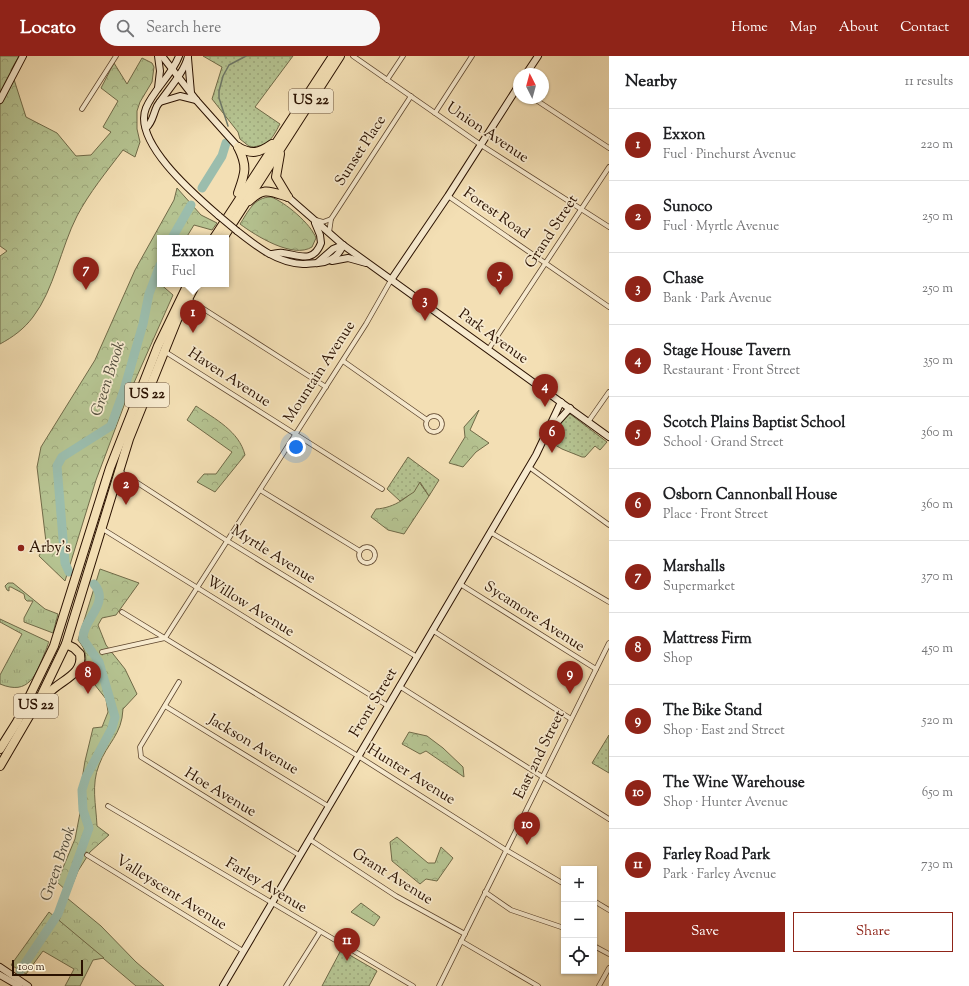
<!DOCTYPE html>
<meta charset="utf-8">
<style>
:root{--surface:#fff;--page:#f6f6f6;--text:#202124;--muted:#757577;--line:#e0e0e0;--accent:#8f2418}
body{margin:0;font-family:"Sorts Mill Goudy",serif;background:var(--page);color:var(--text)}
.controls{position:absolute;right:12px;bottom:12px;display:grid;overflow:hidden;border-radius:0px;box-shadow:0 1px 3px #0004}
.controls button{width:36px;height:36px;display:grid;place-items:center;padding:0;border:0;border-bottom:1px solid var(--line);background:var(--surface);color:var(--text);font:20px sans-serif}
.compass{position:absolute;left:513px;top:12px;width:36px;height:36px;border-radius:50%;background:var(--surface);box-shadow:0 1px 3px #0004;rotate:354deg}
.scale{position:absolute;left:12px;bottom:10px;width:71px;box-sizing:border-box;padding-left:4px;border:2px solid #2a1100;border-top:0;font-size:11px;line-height:14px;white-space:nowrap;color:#2a1100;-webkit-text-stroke:3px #f7eace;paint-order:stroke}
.you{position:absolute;left:296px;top:391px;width:14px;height:14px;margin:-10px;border:3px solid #fff;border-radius:50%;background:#1a73e8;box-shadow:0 0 0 6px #1a73e833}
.badge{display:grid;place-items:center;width:26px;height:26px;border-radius:50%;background:var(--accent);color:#fff;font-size:13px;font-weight:700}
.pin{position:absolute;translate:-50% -33px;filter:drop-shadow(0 1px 2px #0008)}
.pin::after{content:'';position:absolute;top:21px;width:14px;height:12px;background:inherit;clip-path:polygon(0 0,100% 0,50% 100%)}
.popup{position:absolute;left:157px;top:179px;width:72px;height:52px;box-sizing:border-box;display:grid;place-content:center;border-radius:0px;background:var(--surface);filter:drop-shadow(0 1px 3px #0005);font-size:13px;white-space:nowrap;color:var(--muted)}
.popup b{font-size:15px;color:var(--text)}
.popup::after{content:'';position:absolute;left:50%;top:100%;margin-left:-8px;border:8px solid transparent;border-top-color:var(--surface)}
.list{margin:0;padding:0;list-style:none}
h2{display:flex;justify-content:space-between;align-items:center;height:52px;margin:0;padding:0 16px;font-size:17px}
h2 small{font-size:13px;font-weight:400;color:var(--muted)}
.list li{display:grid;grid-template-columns:26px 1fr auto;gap:12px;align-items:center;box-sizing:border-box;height:72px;padding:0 16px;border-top:1px solid var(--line)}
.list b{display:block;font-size:15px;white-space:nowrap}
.list p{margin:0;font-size:13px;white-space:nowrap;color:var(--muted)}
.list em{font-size:13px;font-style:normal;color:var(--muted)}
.actions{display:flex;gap:8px;padding:12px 16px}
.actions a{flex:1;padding:9px 0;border:1px solid var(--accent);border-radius:0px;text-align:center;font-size:14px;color:var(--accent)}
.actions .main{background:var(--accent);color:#fff}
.icon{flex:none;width:22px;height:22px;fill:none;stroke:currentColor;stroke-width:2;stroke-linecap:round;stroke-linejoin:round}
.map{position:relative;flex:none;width:609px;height:930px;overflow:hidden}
header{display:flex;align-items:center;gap:24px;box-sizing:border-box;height:56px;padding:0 20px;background:var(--accent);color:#fff}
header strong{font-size:19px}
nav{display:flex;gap:22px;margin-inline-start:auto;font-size:14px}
.search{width:280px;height:36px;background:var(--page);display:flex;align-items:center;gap:10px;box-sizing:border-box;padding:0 14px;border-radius:22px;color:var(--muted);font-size:15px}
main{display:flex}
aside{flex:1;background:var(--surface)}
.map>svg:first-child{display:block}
.grass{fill:url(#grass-tufts);stroke:#706a48}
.forest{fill:url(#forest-crowns);stroke:#706a48}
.park{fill:url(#park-dots);stroke:#706a48}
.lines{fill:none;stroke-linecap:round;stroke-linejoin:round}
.stream{stroke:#6e7868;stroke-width:1.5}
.river{stroke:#9bbdad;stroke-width:9}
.street-casing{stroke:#5c442d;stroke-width:5.5}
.secondary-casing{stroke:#2a1100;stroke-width:8}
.highway-casing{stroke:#2a1100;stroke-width:10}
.street{stroke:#f7eace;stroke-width:4}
.secondary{stroke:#f7eace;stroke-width:6}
.highway{stroke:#f3dfb4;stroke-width:8}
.secondary-bridge-casing{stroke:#2a1100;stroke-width:8;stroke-linecap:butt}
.secondary-bridge{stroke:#f7eace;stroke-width:6}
.poi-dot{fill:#8f2418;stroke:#f7eace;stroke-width:1.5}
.labels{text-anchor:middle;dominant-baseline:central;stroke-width:3.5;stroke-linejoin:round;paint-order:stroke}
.shield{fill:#f7eace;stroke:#68523e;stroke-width:1}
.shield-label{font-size:14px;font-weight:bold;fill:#2a1100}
.street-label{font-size:15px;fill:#2a1100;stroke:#f7eace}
.poi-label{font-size:15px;fill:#2a1100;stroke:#f7eace;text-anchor:start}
.water-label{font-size:16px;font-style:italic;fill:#524d3d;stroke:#f7eace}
</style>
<header>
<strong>Locato</strong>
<div class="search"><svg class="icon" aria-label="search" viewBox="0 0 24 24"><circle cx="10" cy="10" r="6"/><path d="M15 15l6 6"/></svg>Search here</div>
<nav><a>Home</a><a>Map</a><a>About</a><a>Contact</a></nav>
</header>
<main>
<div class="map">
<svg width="609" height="930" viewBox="0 0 609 930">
<defs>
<pattern id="grass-tufts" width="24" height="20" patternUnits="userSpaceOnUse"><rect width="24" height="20" fill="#b5c391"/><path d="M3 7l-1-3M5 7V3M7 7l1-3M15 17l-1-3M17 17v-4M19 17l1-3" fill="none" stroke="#9ca67b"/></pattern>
<pattern id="forest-crowns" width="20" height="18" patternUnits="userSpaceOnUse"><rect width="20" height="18" fill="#b5c391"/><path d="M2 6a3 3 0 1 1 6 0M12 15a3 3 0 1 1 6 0" fill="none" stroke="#9ca67b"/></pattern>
<pattern id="park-dots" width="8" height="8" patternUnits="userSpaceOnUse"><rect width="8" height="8" fill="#b5c391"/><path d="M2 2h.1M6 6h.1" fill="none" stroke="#9ca67b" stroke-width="1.8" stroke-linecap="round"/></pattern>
</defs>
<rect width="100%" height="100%" fill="#f3dfb4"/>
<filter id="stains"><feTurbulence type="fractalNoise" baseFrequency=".005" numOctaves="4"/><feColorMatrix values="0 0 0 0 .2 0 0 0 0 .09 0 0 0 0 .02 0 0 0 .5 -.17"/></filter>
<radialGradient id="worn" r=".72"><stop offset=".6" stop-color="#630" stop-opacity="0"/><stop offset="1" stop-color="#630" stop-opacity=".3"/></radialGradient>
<!-- grass -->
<g class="grass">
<polygon points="8,527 13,527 45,553 58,558 53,577 24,566 24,562 33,545 27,545 25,543 24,538 11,531 9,531 9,535 7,534 5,530"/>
<path d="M0,563L49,586C48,587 47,592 45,596C36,619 29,640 0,628V619L22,578L0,566Z"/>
<polygon points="67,842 101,870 136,906 164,930 136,930 59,865"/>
</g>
<!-- forest -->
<g class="forest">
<path d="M0,0H19L11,14L26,61L57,77L76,100L91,99L111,76L103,71L118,45L101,32L114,7L127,28L142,2L152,7L154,11L152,26L140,46L137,55V73L140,86L135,101L123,94C107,115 89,137 77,160C61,191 54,234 33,261C24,273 13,281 0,288V200L7,195L0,190Z"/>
<polygon points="177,132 201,159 217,167 212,174 194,169 186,182 160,182 160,223 158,226 173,239 125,347 96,424 65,525 39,500 46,486 37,411 41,391 95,304 135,214 174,144"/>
<path d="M271,141C285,146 311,168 316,182L312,191C293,203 256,180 240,168C248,156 254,141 271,141Z"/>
<path d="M196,350C215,363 239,375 245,399L215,436L197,426L204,418H216L232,396L187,364Z"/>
<polygon points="479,354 470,374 489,387 476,396 463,411 449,407 465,381 464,371"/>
<path d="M419,426L429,440L404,478L388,474L371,461L376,453C394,452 411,441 419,426Z"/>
<path d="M100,513L139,527L116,559L102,562L98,569L106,589L125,613L137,638L123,653C122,679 107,687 99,709C91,729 96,748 97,770L109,779L90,796L78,815L69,837L57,826L75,783L80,757L79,742L85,705L93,672L102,671L108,656L106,643L84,615C87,602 87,595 78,584Z"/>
<polygon points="409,676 427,680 443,692 463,711 464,721 426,695 420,698 402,688"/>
<polygon points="397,781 428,807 435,807 441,791 453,802 437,825 426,823 420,828 392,805 390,786"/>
<polygon points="361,847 380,861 374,870 351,856"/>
<polygon points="49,856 104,902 93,904 80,930 65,930 74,913 43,895 26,918 11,909"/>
</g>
<!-- park -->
<g class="park">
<path d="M203,0H293L255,51L280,68C271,84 269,90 250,91L240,83L238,76L212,43L222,11Z"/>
<polygon points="570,358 607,386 600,394 595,390 585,401 582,401 562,393 548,385 567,359"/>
<polygon points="408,401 439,424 429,440 420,426 414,436 400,445 387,433"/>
<polygon points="609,679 609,717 592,707"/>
<polygon points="341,894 377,915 369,930 322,930"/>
</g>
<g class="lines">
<!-- stream -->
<polyline class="stream" points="228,70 219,42 219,35 223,20 229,9 246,0"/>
<!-- river -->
<g class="river">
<polyline points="202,132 222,100 226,87"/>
<polyline points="172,182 191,149"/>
<polyline points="69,516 65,507 57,410 62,401 111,370 124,334 143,268 149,238 160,209"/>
<path d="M20,915L58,858L73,817L89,772L83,754L82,734L86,721L112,672L115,661L99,606L83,583C82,563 111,548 94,528"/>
</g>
<!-- street casing -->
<g class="street-casing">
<g id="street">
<polyline points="353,0 481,89 609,171"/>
<polyline points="387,24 403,0"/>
<polyline points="533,42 609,92"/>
<polyline points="82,53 116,0"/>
<polyline points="435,57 472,0"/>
<polyline points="448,140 609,251"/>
<polyline points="316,164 323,166 331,163"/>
<polyline points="329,177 331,163 411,40"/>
<polyline points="188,243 326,331"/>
<polyline points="488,294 609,111"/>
<polyline points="164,295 382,433"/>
<polyline points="343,305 427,364"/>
<circle cx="434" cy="368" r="8"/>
<polyline points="588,366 609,336"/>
<polyline points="529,411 609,469"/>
<polyline points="119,415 226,484 417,601"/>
<polyline points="260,434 360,495"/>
<polyline points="101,472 388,650"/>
<polyline points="490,476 609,546"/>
<circle cx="367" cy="499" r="8"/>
<polyline points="460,528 596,613"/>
<polyline points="122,556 358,700 506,794 564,828"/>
<polyline points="432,574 571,663"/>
<polyline points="102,596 165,582 366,268 391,224"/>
<polyline points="179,626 140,691 141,701 299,799"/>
<polyline points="399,630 609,763"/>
<polyline points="165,650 328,750"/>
<polyline points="108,750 413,930"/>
<polyline points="309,783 396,840 465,878"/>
<polyline points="87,799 243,895"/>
<polyline points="485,836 511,854 564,872"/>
<polyline points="594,845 609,854"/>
<polyline points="461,885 538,930"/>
<polyline points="594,890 609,898"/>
<polyline points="286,930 320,876"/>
<polyline points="439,930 609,587"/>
<polyline points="599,930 609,912"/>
</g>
</g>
<!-- secondary casing -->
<g class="secondary-casing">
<g id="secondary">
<polyline points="158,0 160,15 158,32"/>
<polyline points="162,0 197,45 238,91"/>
<path d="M179,0C172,19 154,33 146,52C132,86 196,140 219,160"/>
<polyline points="188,2 191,37"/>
<polyline points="526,18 538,0"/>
<polyline points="0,44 23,0"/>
<polyline points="160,46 180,40 196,44"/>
<path d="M146,72C153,66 153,58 157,50C166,36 185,16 188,0"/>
<polyline points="288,141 343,189 609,381"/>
<path d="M237,175C256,190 277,207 303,208C308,208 313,207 318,207C330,206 339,200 343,189"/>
<path d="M270,198C274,198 279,196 283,197C299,199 313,208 321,187L320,179L315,167"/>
<polyline points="332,205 348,202 366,207"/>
<polyline points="317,207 333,193 343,189"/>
<polyline points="391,224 448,140 519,29"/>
<polyline points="550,374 570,352"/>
<polyline points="0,911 28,930"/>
<polyline points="0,919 19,930"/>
<polyline points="223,930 536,399 561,346"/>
</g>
</g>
<!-- highway casing -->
<g class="highway-casing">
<g id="highway">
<path d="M238,91C252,99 259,97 272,88"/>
<polyline points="280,98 276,121 288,141"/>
<path d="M238,137C245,117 248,111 238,91"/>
<path d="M249,145C264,131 269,135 288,141"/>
<polyline points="214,182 333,0"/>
<polyline points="223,182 340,0"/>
<path d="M41,645C46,640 51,634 57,630C69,621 83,615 80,598L74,592L66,588"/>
<polyline points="0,693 17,666 54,590 110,412 158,290 188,228"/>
<polyline points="0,710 42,638 66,588 129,383 177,264 196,228"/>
</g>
</g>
<!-- street -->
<use href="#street" class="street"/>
<!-- secondary -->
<use href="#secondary" class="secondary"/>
<!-- highway -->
<use href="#highway" class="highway"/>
<!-- secondary-bridge casing -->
<g class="secondary-bridge-casing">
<polyline id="secondary-bridge" points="219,160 237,175"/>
</g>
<!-- secondary-bridge -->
<use href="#secondary-bridge" class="secondary-bridge"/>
</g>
<!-- markers -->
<circle class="poi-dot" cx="21" cy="492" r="4"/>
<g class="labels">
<!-- shield labels -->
<g class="shield">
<rect x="289" y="33" width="44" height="24" rx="3"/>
<rect x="125" y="327" width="44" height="24" rx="3"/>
<rect x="14" y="638" width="44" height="24" rx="3"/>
</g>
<g class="shield-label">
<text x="311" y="45">US 22</text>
<text x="147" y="339">US 22</text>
<text x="36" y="650">US 22</text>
</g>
<!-- street labels -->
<g class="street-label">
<text transform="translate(487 77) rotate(34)">Union Avenue</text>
<text transform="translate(361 95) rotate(-57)">Sunset Place</text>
<text transform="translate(496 158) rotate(35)">Forest Road</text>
<text transform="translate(552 176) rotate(-57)">Grand Street</text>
<text transform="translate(493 281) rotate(36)">Park Avenue</text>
<text transform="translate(320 316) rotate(-57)">Mountain Avenue</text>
<text transform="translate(229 322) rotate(33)">Haven Avenue</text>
<text transform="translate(273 499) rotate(32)">Myrtle Avenue</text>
<text transform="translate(250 551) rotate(32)">Willow Avenue</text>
<text transform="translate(534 561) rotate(33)">Sycamore Avenue</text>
<text transform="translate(374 647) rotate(-59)">Front Street</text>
<text transform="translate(253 689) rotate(31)">Jackson Avenue</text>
<text transform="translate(540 699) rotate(-64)">East 2nd Street</text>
<text transform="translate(411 719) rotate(32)">Hunter Avenue</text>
<text transform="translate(220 737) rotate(31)">Hoe Avenue</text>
<text transform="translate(392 821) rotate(32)">Grant Avenue</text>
<text transform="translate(266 830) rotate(31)">Farley Avenue</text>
<text transform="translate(171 837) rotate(32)">Valleyscent Avenue</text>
</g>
<!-- poi labels -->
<g class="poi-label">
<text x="29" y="492">Arby's</text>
</g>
<!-- water labels -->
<g class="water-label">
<text transform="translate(109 323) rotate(-72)">Green Brook</text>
<text transform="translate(59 808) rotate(-71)">Green Brook</text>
</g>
</g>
<rect width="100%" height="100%" filter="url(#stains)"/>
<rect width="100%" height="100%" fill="url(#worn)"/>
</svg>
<div class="controls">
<button>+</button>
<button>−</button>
<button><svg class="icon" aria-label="locate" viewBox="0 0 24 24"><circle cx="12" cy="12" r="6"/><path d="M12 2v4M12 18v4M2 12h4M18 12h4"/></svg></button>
</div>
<svg class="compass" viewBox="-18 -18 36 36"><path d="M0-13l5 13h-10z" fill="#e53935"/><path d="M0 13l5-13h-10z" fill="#757577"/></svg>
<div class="scale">100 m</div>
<div class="you"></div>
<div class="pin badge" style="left:193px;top:277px">1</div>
<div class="popup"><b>Exxon</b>Fuel</div>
<div class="pin badge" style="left:126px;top:449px">2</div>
<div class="pin badge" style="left:425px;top:265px">3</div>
<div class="pin badge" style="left:545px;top:351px">4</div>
<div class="pin badge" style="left:500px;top:239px">5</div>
<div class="pin badge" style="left:552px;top:397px">6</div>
<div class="pin badge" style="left:86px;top:234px">7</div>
<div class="pin badge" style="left:88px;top:638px">8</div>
<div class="pin badge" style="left:570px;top:638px">9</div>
<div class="pin badge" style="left:527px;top:789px">10</div>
<div class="pin badge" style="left:347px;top:905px">11</div>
</div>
<aside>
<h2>Nearby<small>11 results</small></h2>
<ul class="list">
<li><span class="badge">1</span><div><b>Exxon</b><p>Fuel · Pinehurst Avenue</p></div><em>220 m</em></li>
<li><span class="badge">2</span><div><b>Sunoco</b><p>Fuel · Myrtle Avenue</p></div><em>250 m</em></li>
<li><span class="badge">3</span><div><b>Chase</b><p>Bank · Park Avenue</p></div><em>250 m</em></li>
<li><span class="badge">4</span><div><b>Stage House Tavern</b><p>Restaurant · Front Street</p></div><em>350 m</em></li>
<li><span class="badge">5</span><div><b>Scotch Plains Baptist School</b><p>School · Grand Street</p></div><em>360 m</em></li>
<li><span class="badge">6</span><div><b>Osborn Cannonball House</b><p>Place · Front Street</p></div><em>360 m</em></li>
<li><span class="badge">7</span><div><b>Marshalls</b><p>Supermarket</p></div><em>370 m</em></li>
<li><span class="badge">8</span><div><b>Mattress Firm</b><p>Shop</p></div><em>450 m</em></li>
<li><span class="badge">9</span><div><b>The Bike Stand</b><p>Shop · East 2nd Street</p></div><em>520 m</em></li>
<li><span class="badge">10</span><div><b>The Wine Warehouse</b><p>Shop · Hunter Avenue</p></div><em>650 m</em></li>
<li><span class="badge">11</span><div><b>Farley Road Park</b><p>Park · Farley Avenue</p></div><em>730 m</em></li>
</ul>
<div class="actions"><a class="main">Save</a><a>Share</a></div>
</aside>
</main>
